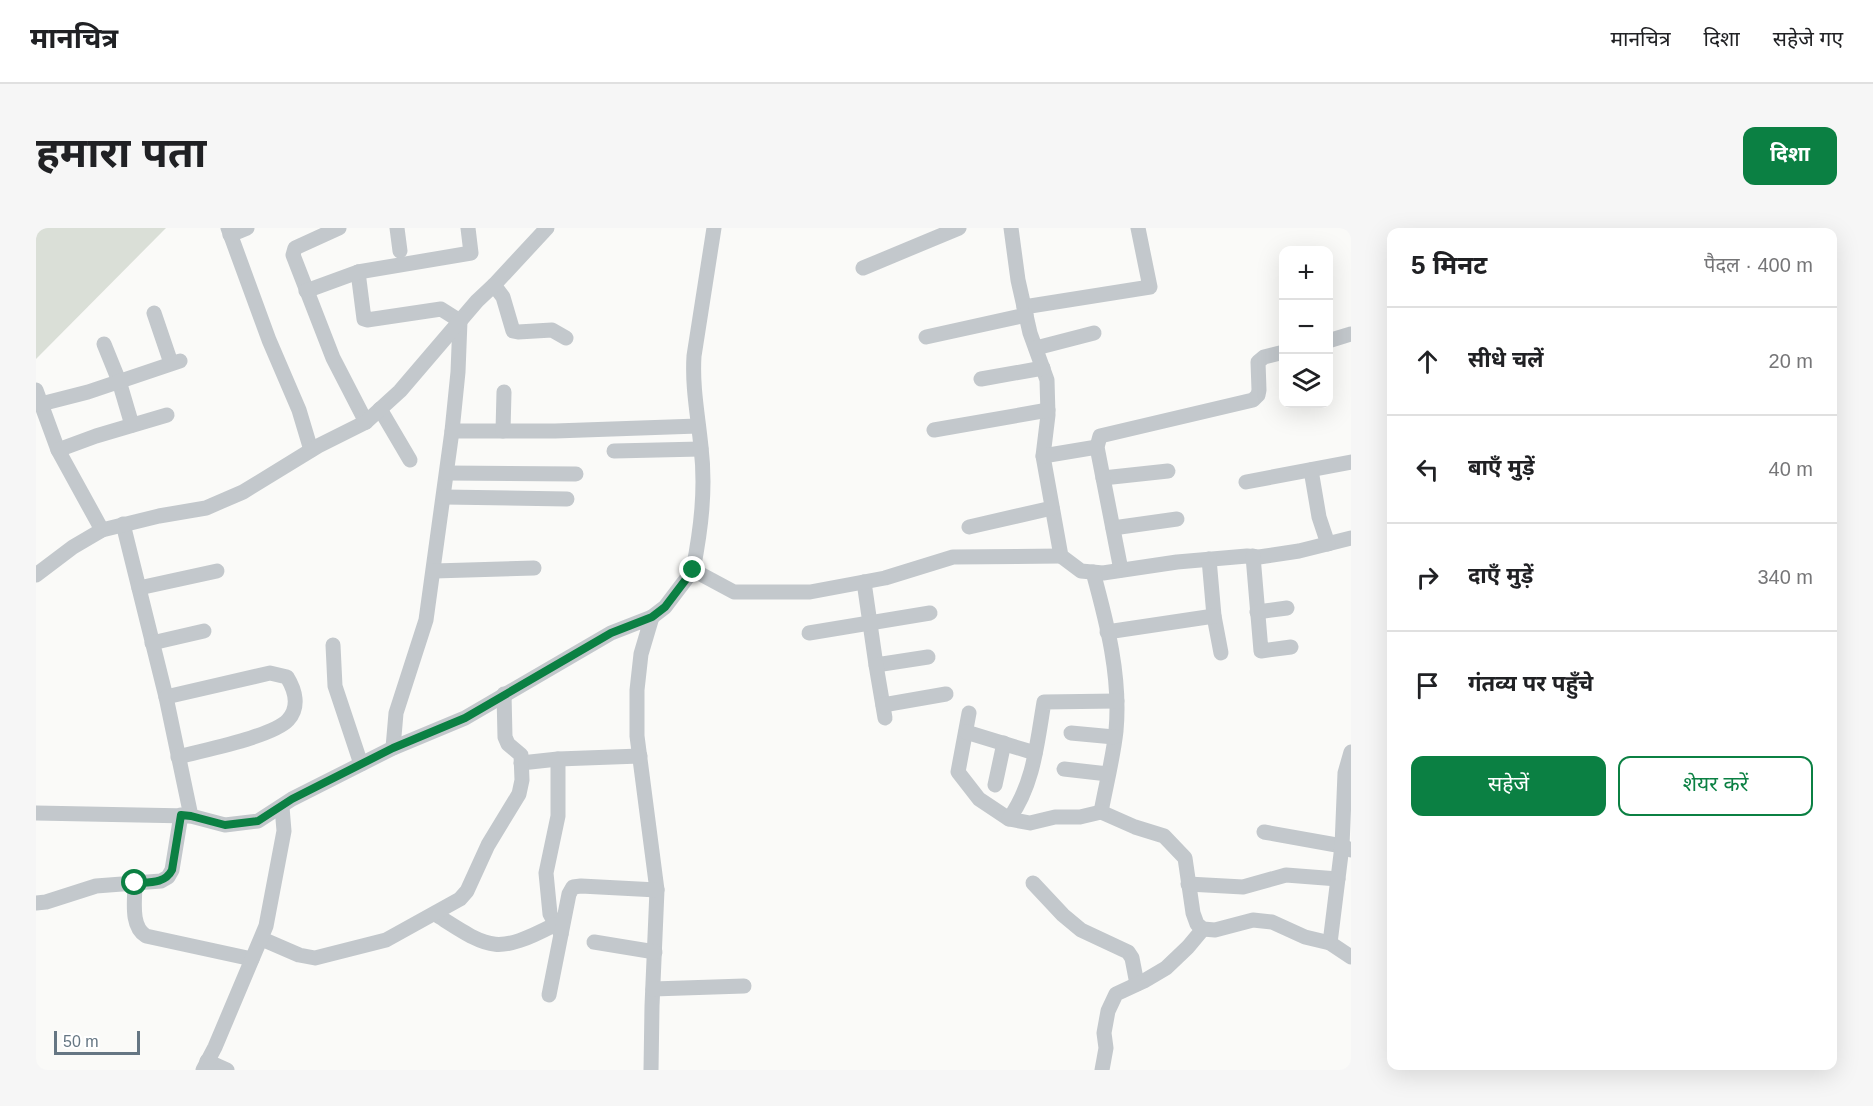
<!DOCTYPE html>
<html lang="hi">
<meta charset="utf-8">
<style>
:root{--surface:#fff;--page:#f6f6f6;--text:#202124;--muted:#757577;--line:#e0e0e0;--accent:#0b8043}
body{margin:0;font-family:Helvetica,"Noto Sans Devanagari",sans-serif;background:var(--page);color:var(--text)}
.controls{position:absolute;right:18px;top:18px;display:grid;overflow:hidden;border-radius:12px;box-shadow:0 6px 24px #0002}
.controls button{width:54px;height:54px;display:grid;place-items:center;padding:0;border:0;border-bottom:2px solid var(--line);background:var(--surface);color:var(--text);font:30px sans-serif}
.scale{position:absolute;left:18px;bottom:15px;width:86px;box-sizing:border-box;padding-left:6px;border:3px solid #657683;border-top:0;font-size:16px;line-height:21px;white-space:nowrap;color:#657683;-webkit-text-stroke:4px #fff;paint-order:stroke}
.stop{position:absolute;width:18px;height:18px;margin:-14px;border:4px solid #0b8043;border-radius:50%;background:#fff}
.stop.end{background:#0b8043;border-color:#fff;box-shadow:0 2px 6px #0008}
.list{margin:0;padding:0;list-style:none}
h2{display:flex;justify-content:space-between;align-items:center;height:78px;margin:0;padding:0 24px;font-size:26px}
h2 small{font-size:20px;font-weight:400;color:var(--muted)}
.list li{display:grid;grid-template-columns:39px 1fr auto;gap:18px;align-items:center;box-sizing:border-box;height:108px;padding:0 24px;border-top:2px solid var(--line)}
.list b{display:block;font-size:22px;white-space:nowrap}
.list em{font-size:20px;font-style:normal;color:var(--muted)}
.actions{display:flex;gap:12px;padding:18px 24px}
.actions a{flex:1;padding:14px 0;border:2px solid var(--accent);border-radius:12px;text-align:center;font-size:21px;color:var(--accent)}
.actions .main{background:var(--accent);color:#fff}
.icon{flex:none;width:33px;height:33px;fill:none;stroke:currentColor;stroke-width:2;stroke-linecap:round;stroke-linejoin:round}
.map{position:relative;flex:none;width:1315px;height:842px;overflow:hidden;border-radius:12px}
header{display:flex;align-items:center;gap:36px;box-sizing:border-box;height:84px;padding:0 30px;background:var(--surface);border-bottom:2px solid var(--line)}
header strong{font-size:28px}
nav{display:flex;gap:33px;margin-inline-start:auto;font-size:21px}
.intro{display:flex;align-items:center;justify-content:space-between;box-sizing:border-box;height:144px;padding:0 36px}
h1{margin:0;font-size:42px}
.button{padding:15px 27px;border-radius:12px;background:var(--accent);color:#fff;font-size:21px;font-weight:700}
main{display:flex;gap:36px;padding:0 36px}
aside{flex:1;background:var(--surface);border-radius:12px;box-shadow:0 6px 24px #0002}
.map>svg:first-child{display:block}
.green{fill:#dadfd7}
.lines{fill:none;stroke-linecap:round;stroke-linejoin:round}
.minor{stroke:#c3c8cc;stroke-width:15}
.route{stroke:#0b8043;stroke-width:8}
</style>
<header>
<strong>मानचित्र</strong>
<nav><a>मानचित्र</a><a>दिशा</a><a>सहेजे गए</a></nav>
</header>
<div class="intro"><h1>हमारा पता</h1><a class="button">दिशा</a></div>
<main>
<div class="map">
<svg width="1315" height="842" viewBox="0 0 1315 842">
<rect width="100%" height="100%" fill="#fafaf8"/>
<!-- green -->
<polygon class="green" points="0,0 130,0 0,131"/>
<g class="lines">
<!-- minor -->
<g class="minor">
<polyline points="192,0 233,112 263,182 275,222"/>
<polyline points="303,0 259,20 257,27 297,130 330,194"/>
<polyline points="361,0 364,23"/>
<polyline points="975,0 982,52 994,105 1011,152 1012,187 1007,228 1025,328 1045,343 1067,345 1141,334 1211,328 1223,329 1263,323 1315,310"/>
<polyline points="194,7 211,0"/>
<polyline points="827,40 923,0"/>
<polyline points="322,44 328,91 331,92 405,81 424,93 422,144 416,203 390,392 360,485 357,520"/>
<polyline points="458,57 467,69 477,103 482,104 516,102 530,110"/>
<polyline points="270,63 322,44 435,25 432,0"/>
<polyline points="988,79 1114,59 1102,0"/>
<polyline points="118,85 135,135"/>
<polyline points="890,109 990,87"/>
<polyline points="1292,113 1315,106"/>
<polyline points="68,116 83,153 96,197"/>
<polyline points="1000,120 1058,105"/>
<polyline points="945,151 1007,140"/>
<polyline points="0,162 22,222 66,302"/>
<polyline points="5,176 52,164 144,133"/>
<polyline points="344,181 374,232"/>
<polyline points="898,202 1012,182"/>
<polyline points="416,203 519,203 662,198"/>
<polyline points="467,203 468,164"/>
<polyline points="22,222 60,208 131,187"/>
<polyline points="578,223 665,221"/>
<polyline points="1007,228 1061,219"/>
<polyline points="1275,242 1283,289 1292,316"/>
<polyline points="411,245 540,246"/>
<polyline points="1067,250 1132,243"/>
<polyline points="1210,254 1315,234"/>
<polyline points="408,269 531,271"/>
<polyline points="87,296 130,469 155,588 189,597 222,593 256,571 357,520 429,490 575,405 616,389 605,426 601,462 601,508 621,662 616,778 615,842"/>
<polyline points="933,299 1016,280"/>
<polyline points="1077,300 1141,291"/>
<polyline points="1217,328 1225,423 1255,419"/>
<polyline points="1173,331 1178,388 1185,425"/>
<path d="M657,342C665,301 670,261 665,219C662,188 656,159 658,128L678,0"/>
<polyline points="1085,342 1061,219 1064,208 1217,172 1222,167 1223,162 1222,134 1228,129 1248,124"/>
<polyline points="398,343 498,340"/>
<path d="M1057,344C1071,395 1085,449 1080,503C1077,530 1070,557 1065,584L1099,599L1128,608L1149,630L1157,685L1161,696L1167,701L1179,702L1217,692L1236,694L1269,709L1294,715L1315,729"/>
<polyline points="0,347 37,319 66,302 123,288 170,280 207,264 282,218 330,194 364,163 441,73 458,57 511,0"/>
<polyline points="828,354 840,437 892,429"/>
<polyline points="103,360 181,343"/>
<polyline points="1221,384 1251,380"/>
<polyline points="616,389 629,379 657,342 698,364 774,364 849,350 917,329 1025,328"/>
<polyline points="1071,404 1178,388"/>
<polyline points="773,405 894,385"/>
<polyline points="116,415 168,403"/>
<polyline points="297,417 299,458 325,536"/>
<polyline points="840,437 849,490"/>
<path d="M130,469L234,445L251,449C259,462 264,479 252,492C236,509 167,522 142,529"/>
<polyline points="847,477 910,466"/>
<polyline points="933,485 922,544 943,571 973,591"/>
<polyline points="930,504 999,525"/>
<polyline points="1035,505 1078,509"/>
<polyline points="522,531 522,588 510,645 514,686 525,706"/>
<polyline points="485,535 522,531 604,528"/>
<polyline points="1028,541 1072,546"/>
<polyline points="959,557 968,515"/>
<path d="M1065,584L1044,589H1019L994,595L973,591C998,556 1001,515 1008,474L1081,473"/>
<polyline points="0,585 153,588"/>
<polyline points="1228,604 1306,618 1315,622"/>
<path d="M99,655C99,672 94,698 110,708L216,731"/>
<polyline points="997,655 1027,687 1045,702 1092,724 1096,730 1101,756"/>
<polyline points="1152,656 1207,659 1250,647 1302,651"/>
<polyline points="0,675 10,674 60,658 125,653 132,649 136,642 145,587"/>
<path d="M399,686C453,720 458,728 518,697"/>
<polyline points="226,711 263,727 279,730 350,712 424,671 431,663 452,617 483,566 486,552 485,527 472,516 469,509 468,466"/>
<polyline points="558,714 619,724"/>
<polyline points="1294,715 1306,618 1309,545 1315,524"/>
<polyline points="617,761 708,758"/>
<polyline points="513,767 533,666 537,659 545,658 621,662"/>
<polyline points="171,833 191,842"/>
<polyline points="167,842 179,819 230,698 248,603 246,579"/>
<polyline points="1066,842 1070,820 1068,805 1072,783 1080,766 1108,753 1130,740 1152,719 1167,701"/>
</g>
</g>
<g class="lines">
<!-- route -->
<path class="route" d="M99,655C113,654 129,656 136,642L145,587L155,588L189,597L222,593L256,571L357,520L429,490L575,405L616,389L629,379L657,342"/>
</g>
</svg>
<div class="controls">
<button>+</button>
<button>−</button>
<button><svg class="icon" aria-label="layers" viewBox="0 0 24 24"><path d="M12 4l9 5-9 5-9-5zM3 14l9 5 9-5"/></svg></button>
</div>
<div class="scale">50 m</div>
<div class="stop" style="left:99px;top:655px"></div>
<div class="stop end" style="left:657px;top:342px"></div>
</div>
<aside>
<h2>5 मिनट<small>पैदल · 400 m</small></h2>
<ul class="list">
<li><svg class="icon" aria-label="ahead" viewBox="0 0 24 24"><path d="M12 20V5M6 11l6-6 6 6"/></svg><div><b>सीधे चलें</b></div><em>20 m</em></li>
<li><svg class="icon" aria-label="left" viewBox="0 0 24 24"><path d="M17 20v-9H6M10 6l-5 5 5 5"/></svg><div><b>बाएँ मुड़ें</b></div><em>40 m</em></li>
<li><svg class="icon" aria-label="right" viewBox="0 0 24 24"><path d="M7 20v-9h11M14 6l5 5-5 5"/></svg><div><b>दाएँ मुड़ें</b></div><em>340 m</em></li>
<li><svg class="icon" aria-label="arrive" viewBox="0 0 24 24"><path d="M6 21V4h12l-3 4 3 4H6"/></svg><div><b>गंतव्य पर पहुँचे</b></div></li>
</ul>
<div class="actions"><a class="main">सहेजें</a><a>शेयर करें</a></div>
</aside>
</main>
